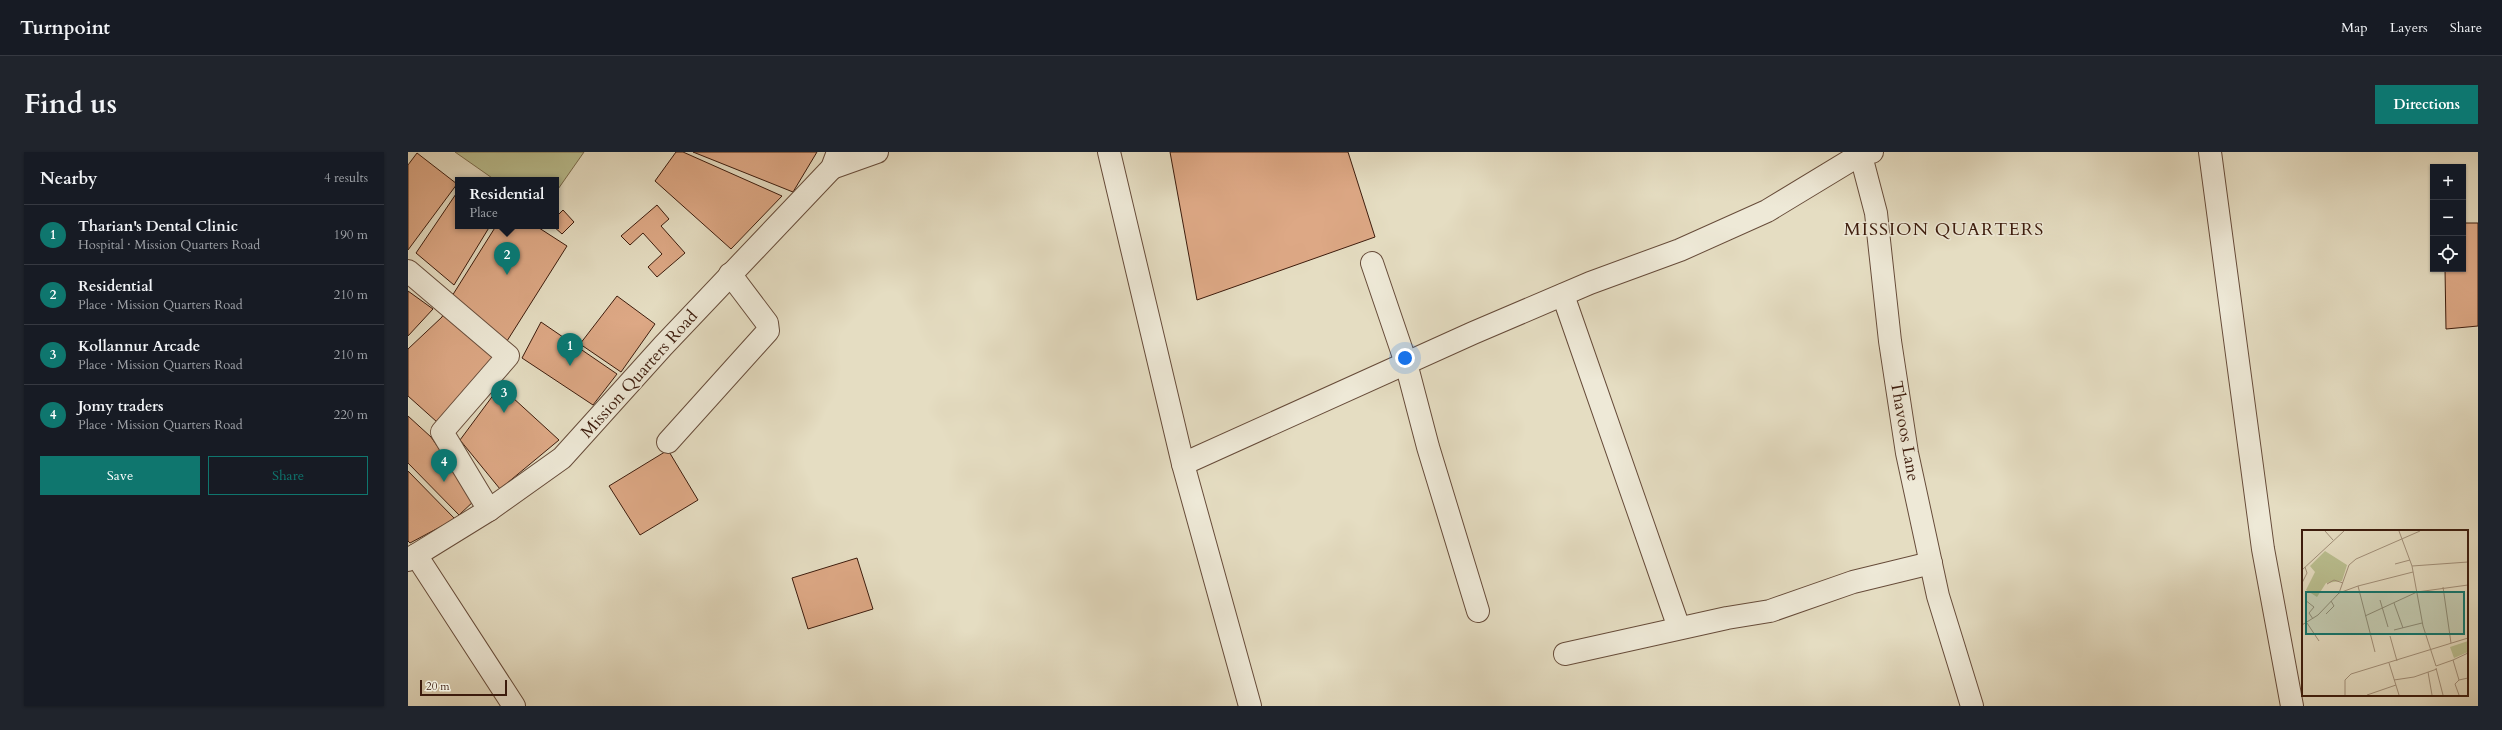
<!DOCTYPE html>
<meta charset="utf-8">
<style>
:root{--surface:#171b24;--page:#20242c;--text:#f1f3f6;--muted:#9ea1a6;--line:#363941;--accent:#0f766e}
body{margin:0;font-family:Cardo,serif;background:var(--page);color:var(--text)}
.controls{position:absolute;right:12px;top:12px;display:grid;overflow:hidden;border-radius:0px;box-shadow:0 1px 3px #0004}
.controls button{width:36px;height:36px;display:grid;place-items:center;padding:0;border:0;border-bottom:1px solid var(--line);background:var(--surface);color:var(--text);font:20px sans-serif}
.scale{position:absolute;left:12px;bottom:10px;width:87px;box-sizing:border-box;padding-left:4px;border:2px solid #3d1c0d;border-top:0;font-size:11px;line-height:14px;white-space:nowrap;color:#3d1c0d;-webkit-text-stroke:3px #eee9d7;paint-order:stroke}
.you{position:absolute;left:997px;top:206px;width:14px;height:14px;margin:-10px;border:3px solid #fff;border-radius:50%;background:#1a73e8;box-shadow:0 0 0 6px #1a73e833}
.badge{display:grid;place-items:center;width:26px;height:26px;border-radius:50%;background:var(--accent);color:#fff;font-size:13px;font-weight:700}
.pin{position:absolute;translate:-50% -33px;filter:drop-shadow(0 1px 2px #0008)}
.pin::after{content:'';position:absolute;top:21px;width:14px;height:12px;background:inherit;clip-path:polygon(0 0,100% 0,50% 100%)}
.popup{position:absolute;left:47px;top:25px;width:104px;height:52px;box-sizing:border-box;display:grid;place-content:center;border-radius:0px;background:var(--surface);filter:drop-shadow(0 1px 3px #0005);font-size:13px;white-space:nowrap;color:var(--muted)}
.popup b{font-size:15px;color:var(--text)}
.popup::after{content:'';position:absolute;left:50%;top:100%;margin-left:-8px;border:8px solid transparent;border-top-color:var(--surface)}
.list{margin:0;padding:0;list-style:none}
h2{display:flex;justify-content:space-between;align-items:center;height:52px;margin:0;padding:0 16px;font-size:17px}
h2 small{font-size:13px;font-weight:400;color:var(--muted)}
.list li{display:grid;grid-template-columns:26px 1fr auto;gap:12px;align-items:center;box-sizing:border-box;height:60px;padding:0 16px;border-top:1px solid var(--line)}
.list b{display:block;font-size:15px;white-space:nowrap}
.list p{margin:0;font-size:13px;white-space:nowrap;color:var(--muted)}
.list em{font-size:13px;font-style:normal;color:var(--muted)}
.actions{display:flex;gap:8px;padding:12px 16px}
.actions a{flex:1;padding:9px 0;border:1px solid var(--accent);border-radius:0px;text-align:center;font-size:14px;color:var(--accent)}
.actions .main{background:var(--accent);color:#fff}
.icon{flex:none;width:22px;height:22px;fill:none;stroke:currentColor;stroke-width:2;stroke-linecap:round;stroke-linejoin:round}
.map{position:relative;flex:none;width:2070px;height:554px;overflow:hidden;border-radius:0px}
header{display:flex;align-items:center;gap:24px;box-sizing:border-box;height:56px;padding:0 20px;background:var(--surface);border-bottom:1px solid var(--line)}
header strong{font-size:19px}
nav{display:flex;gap:22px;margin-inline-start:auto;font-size:14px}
.intro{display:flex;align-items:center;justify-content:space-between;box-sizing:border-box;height:96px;padding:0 24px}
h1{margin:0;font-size:28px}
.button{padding:10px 18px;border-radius:0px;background:var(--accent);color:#fff;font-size:14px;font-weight:700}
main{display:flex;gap:24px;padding:0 24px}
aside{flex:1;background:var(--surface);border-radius:0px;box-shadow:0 1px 3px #0004}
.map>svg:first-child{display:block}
.green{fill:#babf90;stroke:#7c6e4e}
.building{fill:#dda885;stroke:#3d1c0d}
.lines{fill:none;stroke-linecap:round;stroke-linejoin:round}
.minor-casing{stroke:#674c3a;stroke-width:24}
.minor{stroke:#eee9d7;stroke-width:22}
.labels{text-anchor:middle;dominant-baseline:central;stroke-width:3;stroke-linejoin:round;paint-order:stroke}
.street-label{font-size:17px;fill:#3d1c0d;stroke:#eee9d7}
.neighbourhood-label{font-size:18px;letter-spacing:1px;fill:#3d1c0d;stroke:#eee9d7}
.inset-road{fill:none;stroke:#a2907a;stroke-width:1}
.view{fill:#0f766e;fill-opacity:0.15;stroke:#0f766e;stroke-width:2}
.inset-edge{fill:none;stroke:#3d1c0d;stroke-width:2}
</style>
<header>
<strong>Turnpoint</strong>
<nav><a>Map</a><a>Layers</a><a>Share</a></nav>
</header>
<div class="intro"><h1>Find us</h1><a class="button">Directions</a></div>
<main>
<aside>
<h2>Nearby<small>4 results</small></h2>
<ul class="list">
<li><span class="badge">1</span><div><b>Tharian's Dental Clinic</b><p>Hospital · Mission Quarters Road</p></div><em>190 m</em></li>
<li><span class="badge">2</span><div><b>Residential</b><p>Place · Mission Quarters Road</p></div><em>210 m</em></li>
<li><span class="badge">3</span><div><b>Kollannur Arcade</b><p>Place · Mission Quarters Road</p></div><em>210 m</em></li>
<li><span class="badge">4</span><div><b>Jomy traders</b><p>Place · Mission Quarters Road</p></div><em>220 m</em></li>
</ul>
<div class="actions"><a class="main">Save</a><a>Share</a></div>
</aside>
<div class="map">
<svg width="2070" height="554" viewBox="0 0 2070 554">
<rect width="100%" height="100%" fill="#e5ddc2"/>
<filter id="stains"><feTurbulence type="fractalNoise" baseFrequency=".005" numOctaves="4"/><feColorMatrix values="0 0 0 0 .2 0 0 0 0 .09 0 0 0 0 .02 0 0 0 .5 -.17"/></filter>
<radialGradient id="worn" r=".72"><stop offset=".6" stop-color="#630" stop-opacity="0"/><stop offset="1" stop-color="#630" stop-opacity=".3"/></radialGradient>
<!-- green -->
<polygon class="green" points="47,0 176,0 148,40 148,28 87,28"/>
<!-- building -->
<g class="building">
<polygon points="268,0 275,0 374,44 323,97 247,29"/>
<polygon points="285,0 409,0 385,40"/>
<polygon points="762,0 940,0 967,85 789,148"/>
<polygon points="9,1 49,32 0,98 0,13"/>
<polygon points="50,39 50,74 82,74 46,133 8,101"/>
<polygon points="249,53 261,67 253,74 277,101 249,125 240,115 254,102 235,81 222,93 213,84"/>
<polygon points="155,58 166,70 154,82 145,74 148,74 148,65"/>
<polygon points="2055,71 2070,71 2070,174 2038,177 2037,117 2055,117"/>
<polygon points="88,74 128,74 159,94 99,189 39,152"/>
<polygon points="0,139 25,157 0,184"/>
<polygon points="209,144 247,172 213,220 172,192"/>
<polygon points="37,158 88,206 29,270 0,244 0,197 34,165"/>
<polygon points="133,170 209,222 185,253 114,206"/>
<polygon points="92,234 151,288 92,337 52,288"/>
<polygon points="0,264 23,285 67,348 51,363 0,311"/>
<polygon points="260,298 290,348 232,383 201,334"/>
<polygon points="0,319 47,367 2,391 0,389"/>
<polygon points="449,406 465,457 400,477 384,426"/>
</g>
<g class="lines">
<!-- minor casing -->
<g class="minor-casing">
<g id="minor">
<polyline points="701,0 775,312 842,554"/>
<polyline points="1452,0 1468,61 1482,189 1499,301 1530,444 1564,554"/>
<polyline points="1802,0 1855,397 1884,554"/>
<polyline points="424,16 469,0"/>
<polyline points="964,111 998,211 1020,295 1070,459"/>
<polyline points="0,119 100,204 34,280 81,358"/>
<polyline points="1155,143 1271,476"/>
<polyline points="260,290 360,179 359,171 322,122"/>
<polyline points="775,312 1065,181 1182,131 1272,98 1359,59 1453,2 1464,0"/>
<polyline points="8,403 106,554"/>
<polyline points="0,408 81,358 154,306 255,194 424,16 430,0"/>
<polyline points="1157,502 1319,466 1362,459 1445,430 1523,411"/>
</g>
</g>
<!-- minor -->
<use href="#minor" class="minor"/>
</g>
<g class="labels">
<!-- street labels -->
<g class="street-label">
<text transform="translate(231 222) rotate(-48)">Mission Quarters Road</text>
<text transform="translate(1497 279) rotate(80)">Thavoos Lane</text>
</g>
<!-- neighbourhood labels -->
<g class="neighbourhood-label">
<text x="1536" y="77">MISSION QUARTERS</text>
</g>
</g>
<!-- overview -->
<g transform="translate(1894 378)">
<rect width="166" height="166" fill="#e5ddc2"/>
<path d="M23,21L45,35L40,51L24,53L15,67L4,60L13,42L8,36ZM166,111V122L152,128L148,117Z" fill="#babf90"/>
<path class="inset-road" d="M23,1L31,10M97,1L110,36L121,96L134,136L151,130L157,150L166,148M93,34L108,30M110,36L166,32M0,40L42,1M0,53L5,43L3,37M25,54L32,50L41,53M56,56L111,42M141,57L149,113M37,63L56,56L73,122M3,70L12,77L7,83L11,89M78,70L86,97M92,73L101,98M24,84L32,76L29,71M63,86L115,62L166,55M5,93L17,111M0,95L16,85L37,63L47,35L54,29L118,1M92,100L120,93M88,106L95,131M151,130L166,123M87,133L97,165M134,138L141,165M126,142L130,165M92,150L112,147L135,139M43,165V150L49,144L166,108M65,165L94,155M157,165L153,154L157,150"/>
<path class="view" d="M4,62H162V104H4Z"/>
<rect width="166" height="166" class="inset-edge"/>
</g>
<rect width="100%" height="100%" filter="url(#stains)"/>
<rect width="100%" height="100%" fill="url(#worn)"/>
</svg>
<div class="controls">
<button>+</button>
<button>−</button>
<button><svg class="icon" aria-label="locate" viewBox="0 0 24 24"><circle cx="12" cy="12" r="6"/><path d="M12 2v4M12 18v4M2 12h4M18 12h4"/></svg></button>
</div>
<div class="scale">20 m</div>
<div class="you"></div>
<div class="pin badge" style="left:162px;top:214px">1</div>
<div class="pin badge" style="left:99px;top:123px">2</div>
<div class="popup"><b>Residential</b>Place</div>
<div class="pin badge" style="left:96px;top:261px">3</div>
<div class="pin badge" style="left:36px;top:330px">4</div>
</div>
</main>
